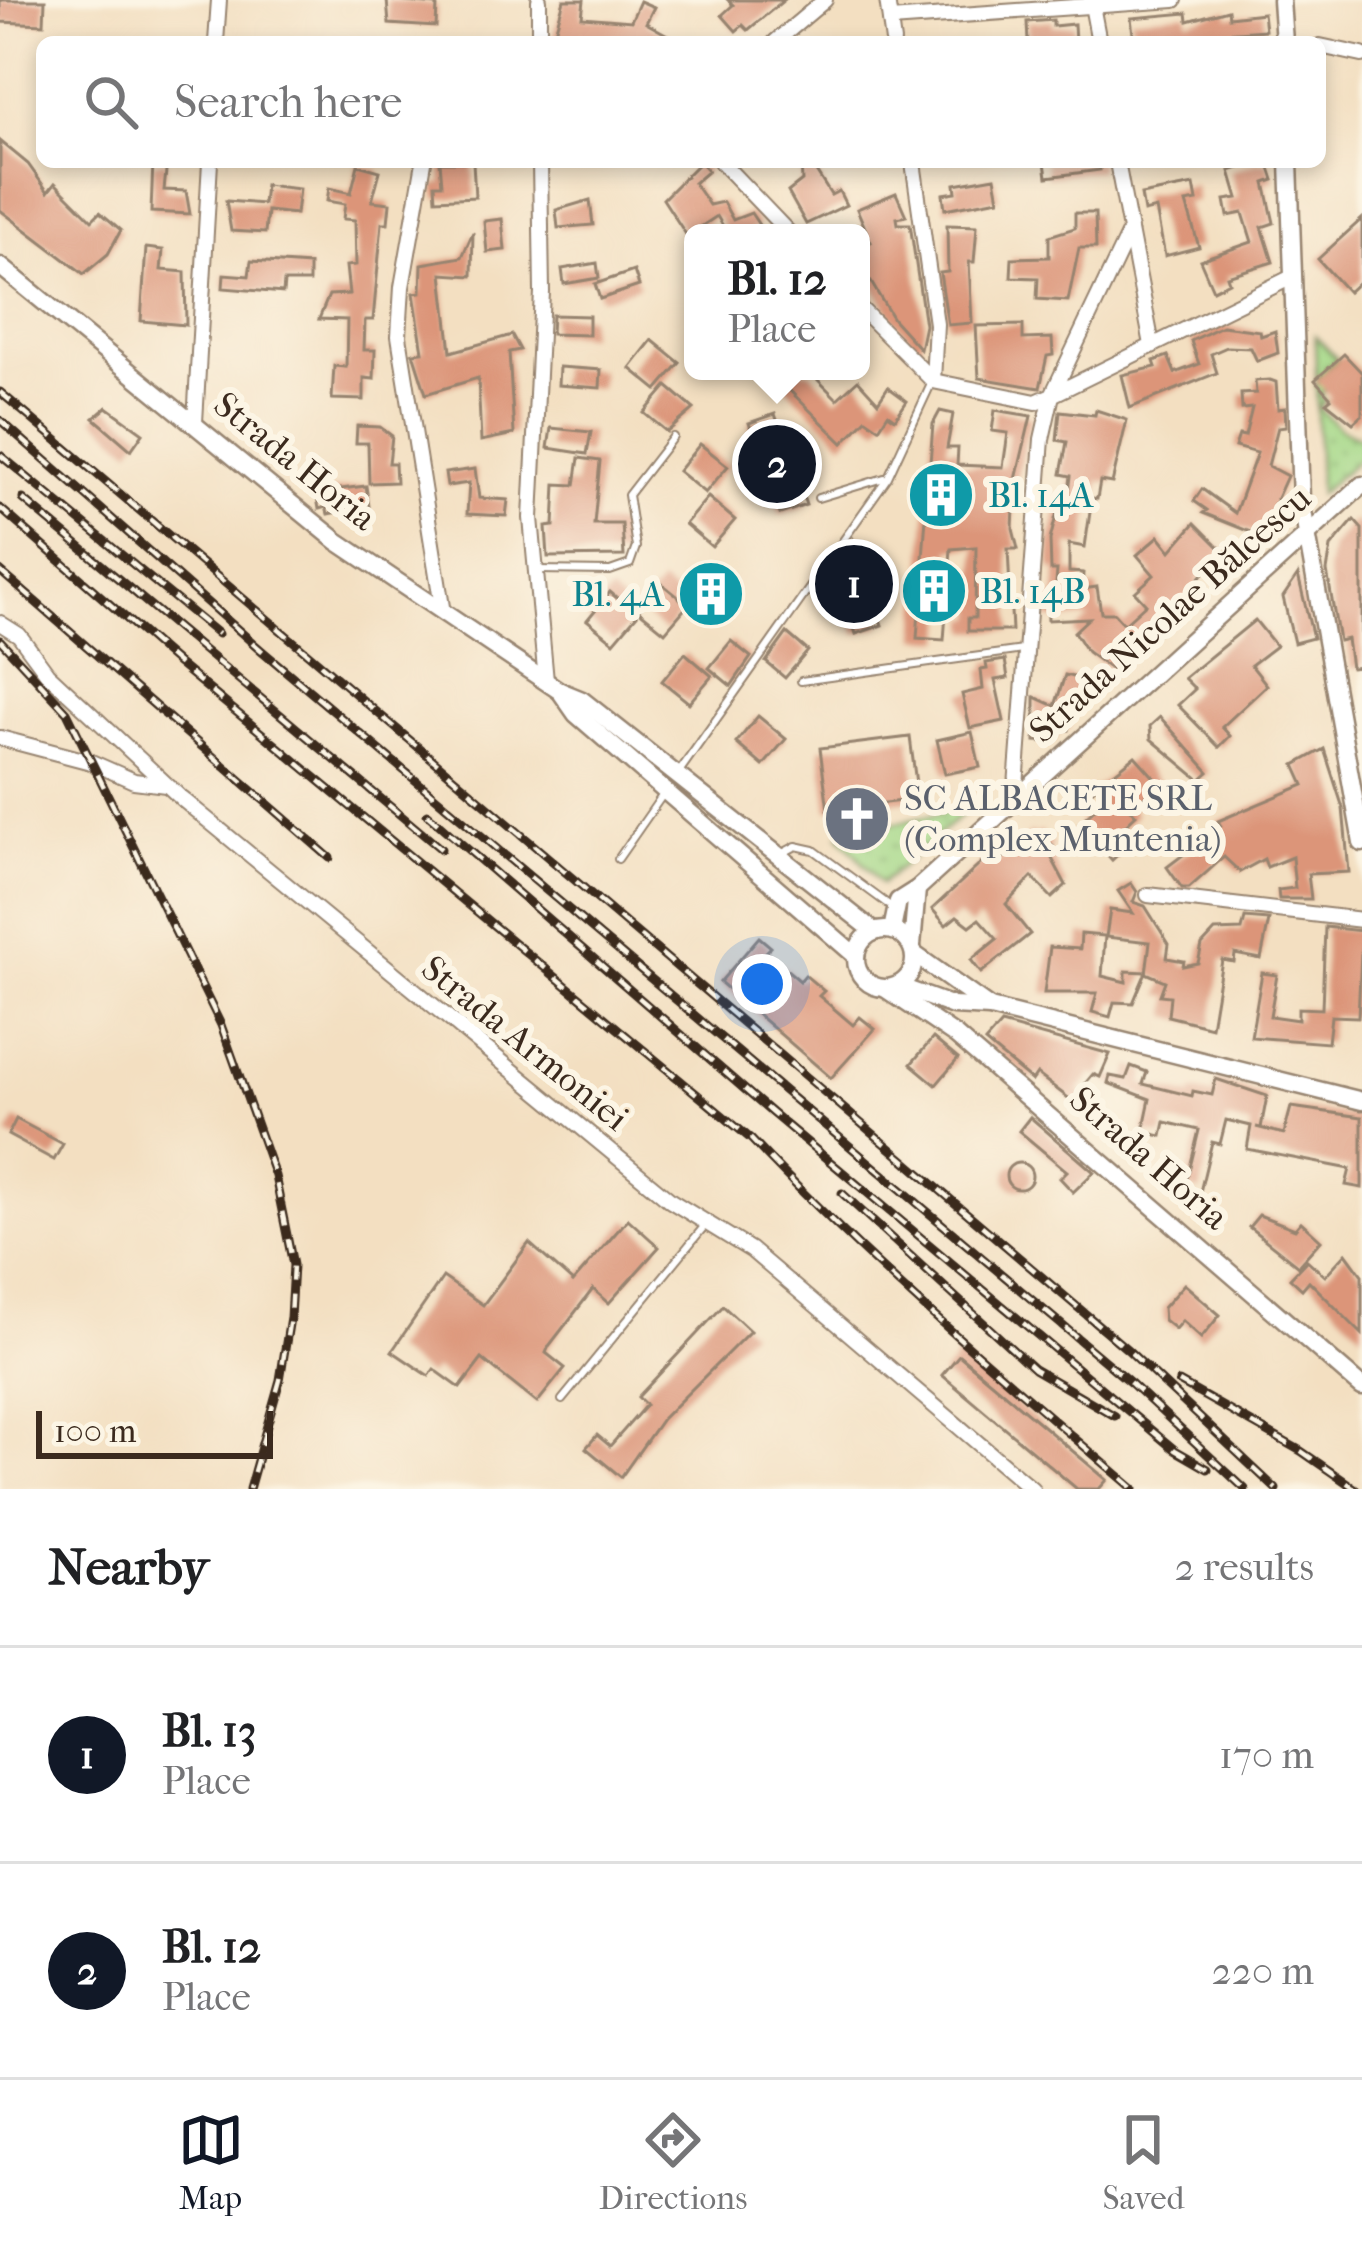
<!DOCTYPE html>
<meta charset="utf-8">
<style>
:root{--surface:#fff;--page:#f2f2f2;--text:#202124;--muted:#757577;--line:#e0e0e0;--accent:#111827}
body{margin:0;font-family:"IM FELL French Canon",serif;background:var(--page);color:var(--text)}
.scale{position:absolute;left:36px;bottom:30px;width:237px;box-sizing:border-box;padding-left:12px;border:6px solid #3b2a1e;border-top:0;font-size:33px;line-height:42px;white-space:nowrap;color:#3b2a1e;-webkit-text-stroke:9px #fcf5e5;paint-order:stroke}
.you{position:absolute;left:762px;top:984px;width:42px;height:42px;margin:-30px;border:9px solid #fff;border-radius:50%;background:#1a73e8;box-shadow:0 0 0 18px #1a73e833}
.badge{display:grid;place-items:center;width:78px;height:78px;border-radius:50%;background:var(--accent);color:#fff;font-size:39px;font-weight:700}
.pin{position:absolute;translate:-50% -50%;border:6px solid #fff;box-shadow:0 3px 12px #0006}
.popup{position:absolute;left:684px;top:224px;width:186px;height:156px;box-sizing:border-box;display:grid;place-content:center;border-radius:18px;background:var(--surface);filter:drop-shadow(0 3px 9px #0005);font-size:39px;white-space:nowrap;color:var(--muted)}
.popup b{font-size:45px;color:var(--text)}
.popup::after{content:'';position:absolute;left:50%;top:100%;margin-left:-24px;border:24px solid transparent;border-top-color:var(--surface)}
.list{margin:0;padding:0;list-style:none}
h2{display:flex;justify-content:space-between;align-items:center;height:156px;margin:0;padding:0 48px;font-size:51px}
h2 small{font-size:39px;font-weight:400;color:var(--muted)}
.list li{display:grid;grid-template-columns:78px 1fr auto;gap:36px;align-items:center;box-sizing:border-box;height:216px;padding:0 48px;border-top:3px solid var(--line)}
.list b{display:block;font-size:45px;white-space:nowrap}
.list p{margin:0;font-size:39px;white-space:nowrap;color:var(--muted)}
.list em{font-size:39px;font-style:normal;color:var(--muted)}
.icon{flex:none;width:66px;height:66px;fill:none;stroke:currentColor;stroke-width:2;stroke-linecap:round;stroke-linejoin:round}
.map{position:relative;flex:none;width:1362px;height:1489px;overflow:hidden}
.search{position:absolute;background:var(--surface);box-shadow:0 6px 18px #0003;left:36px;right:36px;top:36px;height:132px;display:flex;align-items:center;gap:30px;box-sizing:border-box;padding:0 42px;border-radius:18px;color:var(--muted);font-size:45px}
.sheet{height:588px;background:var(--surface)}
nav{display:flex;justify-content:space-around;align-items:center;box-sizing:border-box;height:168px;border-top:3px solid var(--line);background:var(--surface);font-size:33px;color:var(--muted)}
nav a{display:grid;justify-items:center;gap:6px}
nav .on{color:var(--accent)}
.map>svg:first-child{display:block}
.park{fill:url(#park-dots);stroke:#708153;stroke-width:3}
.building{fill:#dc9579}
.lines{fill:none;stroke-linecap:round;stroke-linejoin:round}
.service-casing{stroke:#978470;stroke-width:10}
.minor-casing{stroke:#978470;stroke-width:18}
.tertiary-casing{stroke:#978470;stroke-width:21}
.service{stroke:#fff;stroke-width:6}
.minor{stroke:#fff;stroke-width:14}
.tertiary{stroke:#fff;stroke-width:16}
.rail-casing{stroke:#3b2a1e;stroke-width:9}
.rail{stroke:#fcf5e5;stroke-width:4.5;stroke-dasharray:14;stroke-linecap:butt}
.labels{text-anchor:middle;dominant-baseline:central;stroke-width:12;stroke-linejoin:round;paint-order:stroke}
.street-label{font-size:36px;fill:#3b2a1e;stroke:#fcf5e5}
.culture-label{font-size:36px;fill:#0d838f;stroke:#fcf5e5;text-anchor:start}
.worship-label{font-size:36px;fill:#5b616d;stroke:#fcf5e5;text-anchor:start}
</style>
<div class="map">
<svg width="1362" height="1489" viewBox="0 0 1362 1489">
<defs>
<pattern id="park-dots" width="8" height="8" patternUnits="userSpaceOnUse" patternTransform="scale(3)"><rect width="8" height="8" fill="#a5d888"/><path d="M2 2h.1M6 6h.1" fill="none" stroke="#8fba75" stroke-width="1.8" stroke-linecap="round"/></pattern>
</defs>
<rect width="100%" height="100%" fill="#fcf5e5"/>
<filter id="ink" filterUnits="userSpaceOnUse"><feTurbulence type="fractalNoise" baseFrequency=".00833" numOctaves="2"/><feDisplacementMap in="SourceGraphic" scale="24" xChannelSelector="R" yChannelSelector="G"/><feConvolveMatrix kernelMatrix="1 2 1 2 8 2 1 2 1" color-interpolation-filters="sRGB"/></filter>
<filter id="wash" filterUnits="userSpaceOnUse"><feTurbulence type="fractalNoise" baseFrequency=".004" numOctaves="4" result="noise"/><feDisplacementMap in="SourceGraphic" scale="48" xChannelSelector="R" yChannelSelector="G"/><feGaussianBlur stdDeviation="2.7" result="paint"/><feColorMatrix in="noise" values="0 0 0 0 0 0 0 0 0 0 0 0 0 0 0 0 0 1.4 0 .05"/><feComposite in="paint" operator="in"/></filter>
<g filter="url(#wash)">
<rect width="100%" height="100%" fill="#f3dfc1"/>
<!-- park -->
<g class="park">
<polygon points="1315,336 1337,359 1318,378 1327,388 1320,395 1325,401 1319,408 1339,428 1362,439 1362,456 1319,494"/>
<polygon points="970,808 881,884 839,835"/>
</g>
<g id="blocks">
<!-- building -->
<g class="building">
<polygon points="0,0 45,0 44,24 0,22"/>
<polygon points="387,0 437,5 436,27 389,24"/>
<polygon points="564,0 584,0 582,17 631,21 640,1 654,7 646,23 680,42 552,42"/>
<polygon points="728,0 784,0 748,30 743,25 736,31 722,15 733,5"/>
<polygon points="1228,10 1229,17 1263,13 1265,30 1208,34 1190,37 1191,42 1134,42 1131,18 1187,13 1188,21"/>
<polygon points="1053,20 1053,26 1074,24 1075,42 1028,42 1027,22"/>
<polygon points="0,141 28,164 48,192 55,183 92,220 100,212 121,230 108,254 84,274 0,210"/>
<polygon points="153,162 167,162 164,190 186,191 190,214 151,212"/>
<polygon points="440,162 473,162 475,197 436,199 435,184 442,184"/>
<polygon points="700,162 708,171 694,183 709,205 723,202 733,220 751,213 759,225 746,233 713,233 723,226 717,216 687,236 663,199"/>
<polygon points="801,162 810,162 831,195 839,191 846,205 806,224 788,192 802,181"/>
<polygon points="1045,162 1099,162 1100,170 1047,177"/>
<polygon points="1258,162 1268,162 1274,180 1265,183 1274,223 1262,227 1273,262 1227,276 1229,282 1213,290 1200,260 1252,242 1243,213 1228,216 1225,200 1238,198 1230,171"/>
<polygon points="358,165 380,171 372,201 390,203 388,223 382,223 373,320 365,320 364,350 375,350 374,379 364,378 364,400 332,399 334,366 346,367 347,320 319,319 329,295 349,294 346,266 356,265 355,220 343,219 345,204 327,201 329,188 351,193"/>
<polygon points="995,177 999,199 945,209 943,194 956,192 955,184"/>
<polygon points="265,185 299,189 296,214 267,211 265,233 231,231 226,201 263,204"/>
<polygon points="1194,185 1197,201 1186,203 1199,247 1165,256 1156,209 1144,212 1141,195"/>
<polygon points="896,193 906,216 897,218 898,224 910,224 925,325 920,349 893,319 871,282 861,288 861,246 871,242 857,209"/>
<polygon points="590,200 593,225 558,228 556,210"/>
<polygon points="1075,213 1095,213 1096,248 1079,248 1068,301 1037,299 1038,278 1011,277 1012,258 1049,257 1049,236 1075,228"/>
<polygon points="502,219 505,250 487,252 484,221"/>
<polygon points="1362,219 1362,279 1348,292 1318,259"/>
<polygon points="947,225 977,226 974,262 969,262 972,323 948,325 940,273 948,272"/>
<polygon points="473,232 472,276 442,274 451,352 512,335 520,350 509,352 514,434 481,441 478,378 426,394 413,353 423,352 414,293 421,292 422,264 462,257"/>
<polygon points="146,248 163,250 161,270 185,272 186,325 141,321"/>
<polygon points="251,261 309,265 309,282 284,282 283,293 223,288 224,274 249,276"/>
<polygon points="597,263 599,278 564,284 562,269"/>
<polygon points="634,271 639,286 600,299 595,284"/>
<polygon points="552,315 589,316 589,335 551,334"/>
<polygon points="1023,325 1023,339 1052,338 1053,355 1047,356 1040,388 979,378 976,326"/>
<polygon points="1222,326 1260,331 1261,336 1275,331 1278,353 1257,361 1251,348 1227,347 1211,354 1217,373 1130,408 1122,375 1156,367 1154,361 1168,356 1175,373 1199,364 1191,341"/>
<polygon points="652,340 680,363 657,390 630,368"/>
<polygon points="1344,354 1362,373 1362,415 1353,423 1326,402 1331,398 1315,380"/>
<polygon points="559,367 601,370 600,388 558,385"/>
<polygon points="770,371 809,371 837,399 858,380 878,402 888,387 907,401 895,419 888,414 879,428 866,419 843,443"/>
<polygon points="1270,380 1276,382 1278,409 1285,408 1286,426 1278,427 1268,466 1287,476 1260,536 1203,513 1207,510 1194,501 1202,489 1235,513 1257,453 1235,447 1239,435 1245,436 1252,408 1242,409 1241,394 1256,393 1255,381"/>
<polygon points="667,386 694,409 667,432 644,413"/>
<polygon points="107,407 143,433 131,450 94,418"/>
<polygon points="995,410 1031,416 1015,484 1013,529 1018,549 1008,549 1012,631 968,631 968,618 975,618 976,547 951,549 944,640 917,638 933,424 940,411 953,414 947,448 958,448 957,465 1003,467 1008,433 992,431"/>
<polygon points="1096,410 1127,420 1112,483 1100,481 1097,499 1092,498 1085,547 1069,544 1069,572 1083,573 1082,589 1097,587 1101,613 1114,613 1124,624 1146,604 1135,592 1154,575 1137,555 1159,536 1171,551 1195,523 1223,551 1197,581 1208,593 1112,670 1087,652 1074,632 1089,618 1048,620 1047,596 1055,596 1057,570 1051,570 1050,540 1058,508 1067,509 1071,476 1061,474 1067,442 1057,440 1060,411 1095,415"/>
<polygon points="775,414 806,505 780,514 749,423"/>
<polygon points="357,426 380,427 392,436 389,463 395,463 396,482 369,483 368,443 356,443"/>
<polygon points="551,428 591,432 587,454 548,448"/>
<polygon points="700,444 728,466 705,493 678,471"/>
<polygon points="579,458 600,461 594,524 622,524 624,556 548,557 546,527 554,526 556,484 575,485"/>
<polygon points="475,469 479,498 508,500 506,516 467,514 469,483 447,486 445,473"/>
<polygon points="366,486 369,506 328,514 326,507 319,509 316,492"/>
<polygon points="708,497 735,520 712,547 685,524"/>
<polygon points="1354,520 1362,529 1362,667 1351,668 1347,639 1339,641 1327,571 1331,547"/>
<polygon points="853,539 882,625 856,634 834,567"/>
<polygon points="709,569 736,592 713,619 686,596"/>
<polygon points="1298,575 1313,638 1294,643 1283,597"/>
<polygon points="661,583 688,605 665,632 638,610"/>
<polygon points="610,592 637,615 614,642 587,620"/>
<polygon points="1255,620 1276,646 1251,665 1267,685 1222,727 1230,736 1219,747 1178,705 1195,689 1184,678"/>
<polygon points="787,633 808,651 785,678 766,662"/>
<polygon points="731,641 751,657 731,686 709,668"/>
<polygon points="685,653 712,676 689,703 662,681"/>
<polygon points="1005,660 1008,678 995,680 1004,721 970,728 962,694 983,689 981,670 987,669 986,663"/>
<polygon points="1065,675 1081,679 1069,730 1062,729 1054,742 1035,741 1035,697 1055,706"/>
<polygon points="758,716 786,739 763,766 736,743"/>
<polygon points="1160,717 1209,772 1200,780 1151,739 1150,726"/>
<polygon points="972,732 980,767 945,774 937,740"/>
<polygon points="910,737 918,799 828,810 820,748"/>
<polygon points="1324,749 1343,808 1349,872 1308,874 1311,899 1279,899 1278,890 1295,888 1292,857 1267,867 1264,859 1240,872 1224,857 1189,888 1182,888 1167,867 1221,826 1218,821 1304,785 1295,765"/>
<polygon points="1135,756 1159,783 1131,809 1136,815 1119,831 1125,848 1112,860 1079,823 1100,804 1089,793"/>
<polygon points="1040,831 1053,846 1048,851 1066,885 1052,898 1032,877 1006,904 1030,934 981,973 971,960 997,939 979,919 970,926 957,916 946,925 932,909 988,857 1000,861 1031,832 1035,836"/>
<polygon points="1131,883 1137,892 1133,902 1145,906 1169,944 1167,958 1184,961 1183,966 1198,963 1202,945 1215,931 1242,930 1245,918 1269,920 1261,959 1235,954 1234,962 1222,960 1211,1027 1168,1016 1170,996 1160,995 1165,981 1146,973 1150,942 1106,937 1110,910 1133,913 1118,891"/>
<polygon points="1325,927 1362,931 1358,1017 1331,1016 1328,1043 1251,1037 1262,973 1277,975 1270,1016 1298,1020 1298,1008 1322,1009"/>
<polygon points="1081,934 1105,936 1102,976 1126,982 1126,971 1146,972 1133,1003 1114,1002 1110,1017 1092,1012 1097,993 1044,993 1050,947 1080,949"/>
<polygon points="759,937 771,947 766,952 800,981 805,975 824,991 819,996 853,1025 860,1017 875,1029 831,1078 720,982"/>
<polygon points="1001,1024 1110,1054 1100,1077 1093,1074 1079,1091 1088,1098 1080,1107 1037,1074 1032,1081 985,1042"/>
<polygon points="933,1038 958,1059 936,1085 911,1064"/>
<polygon points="1131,1066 1147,1072 1143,1084 1192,1096 1193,1091 1212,1095 1216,1079 1267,1096 1261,1128 1256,1127 1284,1134 1291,1107 1362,1117 1362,1188 1346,1185 1350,1169 1247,1149 1251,1126 1226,1120 1220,1144 1212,1142 1200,1192 1185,1188 1199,1130 1165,1122 1162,1136 1143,1132 1150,1099 1108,1083 1110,1076 1126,1079"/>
<polygon points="1030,1117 1094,1172 1073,1192 1060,1178 1067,1171 1019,1131"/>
<polygon points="16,1119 63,1144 54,1160 8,1135"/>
<circle cx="1019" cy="1176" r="13"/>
<polygon points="1259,1215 1295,1229 1301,1222 1321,1240 1298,1266 1249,1227"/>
<polygon points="628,1219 659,1247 609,1303 593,1289 549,1346 546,1353 565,1368 537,1403 482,1359 460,1388 434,1369 429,1376 392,1351 443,1277 483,1305 529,1243 573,1282"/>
<polygon points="1346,1253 1362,1275 1362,1334 1309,1281 1302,1289 1290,1278 1307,1260 1325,1276"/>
<polygon points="1184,1284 1220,1315 1201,1338 1182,1321 1175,1329 1164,1320 1163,1308"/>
<polygon points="723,1306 750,1331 662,1419 621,1477 586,1448 597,1435 610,1446 646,1405 638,1397"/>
<polygon points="959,1355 1107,1480 1099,1489 1077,1489 942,1375"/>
</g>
</g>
</g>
<g filter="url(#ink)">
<use href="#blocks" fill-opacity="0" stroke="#978470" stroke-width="3"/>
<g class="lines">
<!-- service casing -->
<g class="service-casing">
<g id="service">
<polyline points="726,375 733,371"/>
<polyline points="818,498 884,478"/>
<polyline points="538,570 610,571 630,564 636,547 628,495 673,437"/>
<polyline points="801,681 1023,650"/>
<polyline points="679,772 888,477 932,382"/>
<polyline points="781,854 796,846 814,850 893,908"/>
<polyline points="618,859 664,793"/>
<polyline points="562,1400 707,1223"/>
</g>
</g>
<!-- minor casing -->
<g class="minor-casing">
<g id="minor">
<polyline points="887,0 893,42"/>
<polyline points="1091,0 1099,42"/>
<polyline points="890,20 1175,0"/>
<polyline points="216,42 219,0"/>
<polyline points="539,42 539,0"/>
<polyline points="775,42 825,0"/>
<polyline points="1320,46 1362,55"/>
<polyline points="424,162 402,287 399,336 443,613"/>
<polyline points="540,162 542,292 531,518 546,681"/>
<polyline points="721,162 789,233"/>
<polyline points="913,162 936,324 933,381"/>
<polyline points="1117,162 1152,345"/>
<polyline points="861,309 933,381 1036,402 1052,395 1128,235"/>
<polyline points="195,422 210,162"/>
<polyline points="0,623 19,635 47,673 181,798 671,1201 751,1250 1032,1489"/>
<polyline points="0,738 91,762 134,781 166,785"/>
<polyline points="1015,800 1042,439 1052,395 1294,276"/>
<polyline points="1148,895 1362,920"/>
</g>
</g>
<!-- tertiary casing -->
<g class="tertiary-casing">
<g id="tertiary">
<polyline points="1281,0 1284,42"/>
<polyline points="1289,162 1301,500 1362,843"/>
<polyline points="0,266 337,541 560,691 582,700 875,932"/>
<polyline points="560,691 576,714 856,956"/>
<circle cx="885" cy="959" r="29"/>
<polyline points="892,930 898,901 917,889 1362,485"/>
<polyline points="912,946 917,889"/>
<polyline points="914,954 990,1008"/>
<polyline points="898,986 953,1006 990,1008 1362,1101"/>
<polyline points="886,989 956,1036 1362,1387"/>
</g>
</g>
<!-- service -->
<use href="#service" class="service"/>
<!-- minor -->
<use href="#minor" class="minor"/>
<!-- tertiary -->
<use href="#tertiary" class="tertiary"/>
<!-- rail casing -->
<g class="rail-casing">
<g id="rail">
<polyline points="0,392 1128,1350 1276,1489"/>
<polyline points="0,420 261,650 1132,1384 1245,1489"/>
<polyline points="0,455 218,634"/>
<polyline points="23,499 441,849"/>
<path d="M0,508L176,662L751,1139C870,1265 1002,1376 1134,1489"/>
<polyline points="0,571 330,858"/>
<polyline points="0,640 67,712 221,1025 275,1176 293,1265 290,1318 280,1380 249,1489"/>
<polyline points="427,814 772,1113 1175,1450 1208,1469"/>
<polyline points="842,1193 1034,1369 1115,1416"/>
<polyline points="1179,1382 1301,1451 1356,1489"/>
</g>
</g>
<!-- rail -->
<use href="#rail" class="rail"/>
</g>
</g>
<!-- icons -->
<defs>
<g id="building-disc" transform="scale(3.45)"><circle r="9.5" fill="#0f9aa8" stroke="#fcf5e5"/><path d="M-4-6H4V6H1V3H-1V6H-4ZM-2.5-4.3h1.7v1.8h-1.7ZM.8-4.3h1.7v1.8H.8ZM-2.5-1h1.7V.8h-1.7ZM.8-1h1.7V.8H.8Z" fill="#fff"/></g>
<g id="church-disc" transform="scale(3.45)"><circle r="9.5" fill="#6b7280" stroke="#fcf5e5"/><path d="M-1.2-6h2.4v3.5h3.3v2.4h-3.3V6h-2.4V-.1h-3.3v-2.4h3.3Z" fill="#fff"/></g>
</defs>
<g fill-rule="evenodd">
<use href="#building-disc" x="941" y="495"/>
<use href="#building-disc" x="934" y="591"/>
<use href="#building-disc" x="711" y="594"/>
<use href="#church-disc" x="857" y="819"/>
</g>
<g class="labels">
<!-- street labels -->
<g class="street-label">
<text transform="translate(295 461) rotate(39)">Strada Horia</text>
<text transform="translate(1170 614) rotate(-42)">Strada Nicolae Bălcescu</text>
<text transform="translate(525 1043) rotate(39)">Strada Armoniei</text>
<text transform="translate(1149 1158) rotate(41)">Strada Horia</text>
</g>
<!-- culture labels -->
<g class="culture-label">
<text x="988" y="495">Bl. 14A</text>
<text x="980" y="591">Bl. 14B</text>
<text x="664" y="594" text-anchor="end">Bl. 4A</text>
</g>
<!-- worship labels -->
<g class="worship-label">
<text x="904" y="798">SC ALBACETE SRL<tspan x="904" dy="41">(Complex Muntenia)</tspan></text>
</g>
</g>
</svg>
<div class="scale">100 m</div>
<div class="you"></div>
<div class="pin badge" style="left:854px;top:584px">1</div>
<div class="pin badge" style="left:777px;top:464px">2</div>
<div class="popup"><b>Bl. 12</b>Place</div>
<div class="search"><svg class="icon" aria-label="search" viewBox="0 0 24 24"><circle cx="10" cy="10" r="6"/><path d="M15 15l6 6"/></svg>Search here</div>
</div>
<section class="sheet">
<h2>Nearby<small>2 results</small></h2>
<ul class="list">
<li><span class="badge">1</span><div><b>Bl. 13</b><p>Place</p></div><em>170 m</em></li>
<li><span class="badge">2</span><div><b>Bl. 12</b><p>Place</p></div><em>220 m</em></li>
</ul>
</section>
<nav>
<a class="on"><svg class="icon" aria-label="map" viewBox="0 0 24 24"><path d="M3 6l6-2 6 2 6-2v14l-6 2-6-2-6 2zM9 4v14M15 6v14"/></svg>Map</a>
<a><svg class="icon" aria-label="directions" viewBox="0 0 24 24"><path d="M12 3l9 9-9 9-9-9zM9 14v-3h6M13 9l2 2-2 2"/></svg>Directions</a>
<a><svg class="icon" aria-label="saved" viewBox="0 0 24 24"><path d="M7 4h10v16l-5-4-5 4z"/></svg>Saved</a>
</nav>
